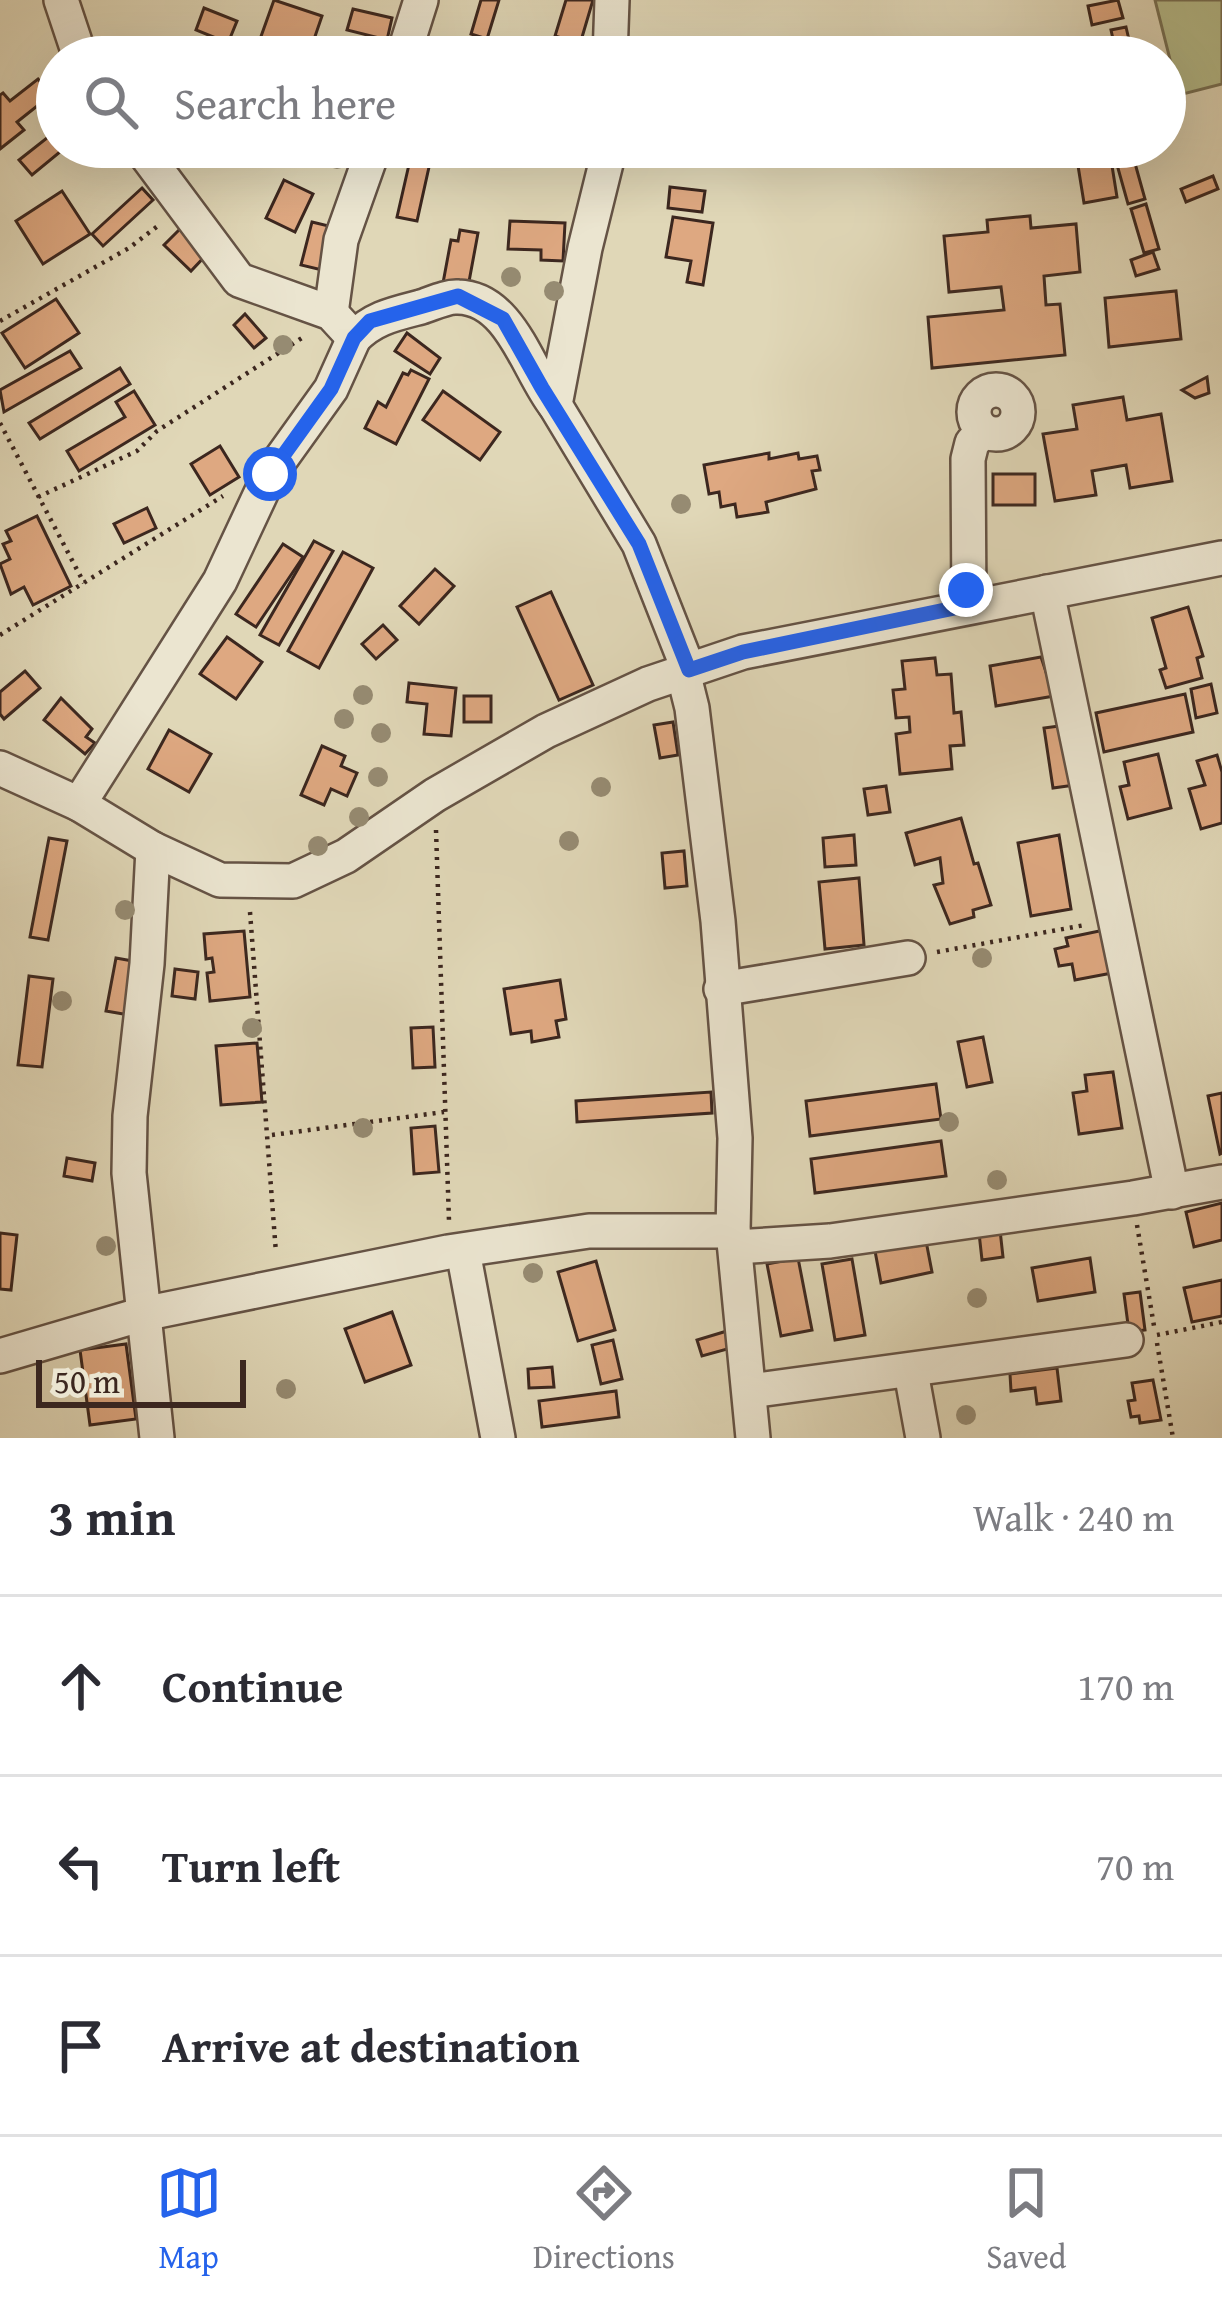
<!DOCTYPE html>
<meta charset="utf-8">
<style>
:root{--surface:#fff;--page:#f7f7f7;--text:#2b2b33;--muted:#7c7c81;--line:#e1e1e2;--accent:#2563eb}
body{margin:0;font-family:"Gentium Book Plus",serif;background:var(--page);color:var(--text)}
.scale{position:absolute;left:36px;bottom:30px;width:210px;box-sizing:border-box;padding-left:12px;border:6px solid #3c271f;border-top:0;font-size:33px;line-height:42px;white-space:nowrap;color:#3c271f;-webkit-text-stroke:9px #ebe5d0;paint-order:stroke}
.stop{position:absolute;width:36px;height:36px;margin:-27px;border:9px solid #2563eb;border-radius:50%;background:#fff}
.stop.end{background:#2563eb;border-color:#fff;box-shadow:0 3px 12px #0008}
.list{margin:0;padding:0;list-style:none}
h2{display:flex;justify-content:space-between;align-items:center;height:156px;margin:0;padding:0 48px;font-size:51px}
h2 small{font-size:39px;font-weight:400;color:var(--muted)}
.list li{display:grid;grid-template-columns:78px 1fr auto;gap:36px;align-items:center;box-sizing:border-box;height:180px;padding:0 48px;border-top:3px solid var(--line)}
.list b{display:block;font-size:45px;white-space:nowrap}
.list em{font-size:39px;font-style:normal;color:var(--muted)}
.icon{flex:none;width:66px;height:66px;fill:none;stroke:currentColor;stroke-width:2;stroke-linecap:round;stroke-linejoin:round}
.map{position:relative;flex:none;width:1222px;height:1438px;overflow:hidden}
.search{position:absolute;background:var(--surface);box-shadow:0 12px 48px #0002;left:36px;right:36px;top:36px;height:132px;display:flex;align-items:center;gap:30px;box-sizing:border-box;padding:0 42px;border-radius:66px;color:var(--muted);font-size:45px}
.sheet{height:696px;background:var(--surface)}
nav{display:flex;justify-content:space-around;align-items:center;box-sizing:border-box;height:168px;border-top:3px solid var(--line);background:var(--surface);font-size:33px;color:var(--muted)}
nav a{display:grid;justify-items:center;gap:6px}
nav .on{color:var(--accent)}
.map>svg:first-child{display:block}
.green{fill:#b6bd8c;stroke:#797256;stroke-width:3}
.building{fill:#dea881;stroke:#3c271f;stroke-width:3}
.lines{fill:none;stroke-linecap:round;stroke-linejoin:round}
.minor-casing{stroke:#655345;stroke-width:38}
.path{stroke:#3c271f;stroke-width:4.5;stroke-dasharray:3 6;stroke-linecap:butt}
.minor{stroke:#ebe5d0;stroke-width:33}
.tree{fill:#968b72}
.route{stroke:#2563eb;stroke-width:15}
</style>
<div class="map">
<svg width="1222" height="1438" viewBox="0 0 1222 1438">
<rect width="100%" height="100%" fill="#e0d7b7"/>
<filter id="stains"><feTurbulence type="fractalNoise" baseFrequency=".00167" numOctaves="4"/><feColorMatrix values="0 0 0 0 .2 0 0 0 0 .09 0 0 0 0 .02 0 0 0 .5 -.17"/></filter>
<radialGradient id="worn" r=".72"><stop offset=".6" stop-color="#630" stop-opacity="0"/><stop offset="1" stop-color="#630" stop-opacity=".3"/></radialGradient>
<!-- green -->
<polygon class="green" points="1155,0 1222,0 1222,84 1179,95"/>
<!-- building -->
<g class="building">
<polygon points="274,0 322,16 308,57 259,42"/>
<polygon points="481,0 499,0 487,39 471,34"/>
<polygon points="566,0 593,0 580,44 555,36"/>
<polygon points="1118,0 1123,18 1092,25 1088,6"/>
<polygon points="204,8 237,21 228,43 196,30"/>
<polygon points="353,9 392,18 387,40 347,30"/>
<polygon points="1126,27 1133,57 1117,57 1111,30"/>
<polygon points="38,79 51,95 17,122 24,130 0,149 0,95 3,93 10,101"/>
<polygon points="57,130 57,147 66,147 32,175 19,160"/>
<polygon points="413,147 433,149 417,221 397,217"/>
<polygon points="1075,147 1109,147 1117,197 1084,203"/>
<polygon points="1131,149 1145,199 1128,204 1114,154"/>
<polygon points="1213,176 1218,189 1186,202 1181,189"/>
<polygon points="284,180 313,194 295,232 266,218"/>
<polygon points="670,187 705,191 702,212 668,208"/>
<polygon points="142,188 153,200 103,246 92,234"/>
<polygon points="62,191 90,234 43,264 16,221"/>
<polygon points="1146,204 1159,249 1144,253 1131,209"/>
<polygon points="1030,216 1031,228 1076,224 1080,272 1044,276 1046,305 1060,304 1065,355 932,368 928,317 1004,310 1001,287 949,292 944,236 988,232 987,220"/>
<polygon points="673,217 713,223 703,285 687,282 691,261 666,257"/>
<polygon points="510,221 565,223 563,261 541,260 541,250 508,249"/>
<polygon points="312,222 333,227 322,270 301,265"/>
<polygon points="181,228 208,253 191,271 164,245"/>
<polygon points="460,230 478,233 468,287 443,283 451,240 458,241"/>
<polygon points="1153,252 1159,269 1136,276 1131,260"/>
<polygon points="1176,291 1181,339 1109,347 1105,298"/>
<polygon points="56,299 79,333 25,368 2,333"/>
<polygon points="245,314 266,338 254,348 234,325"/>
<polygon points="407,333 440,358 430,374 395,351"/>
<polygon points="70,351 81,368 4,412 0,390"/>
<polygon points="120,368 130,384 40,439 29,423"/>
<polygon points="411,370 429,379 396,444 365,428 378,402 386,407 403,373 408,375"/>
<polygon points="1207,377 1209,393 1195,398 1182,390"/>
<polygon points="134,391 155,425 79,471 67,451 125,417 116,402"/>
<polygon points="443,391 500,432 480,460 423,420"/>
<polygon points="1123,397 1127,420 1161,414 1172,481 1130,488 1126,465 1092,471 1096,495 1055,501 1043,434 1077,429 1073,405"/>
<polygon points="220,446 239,477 210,495 191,464"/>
<polygon points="769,453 769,459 798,453 799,459 817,456 820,470 812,471 816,489 766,502 768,512 737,517 735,504 721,507 719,492 709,494 704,465"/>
<rect x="993" y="474" width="42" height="31"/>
<polygon points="147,508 156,528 124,543 114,524"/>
<polygon points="37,516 71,586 33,605 24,587 11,594 0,564 10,559 3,544 11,541 6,531"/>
<polygon points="314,541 333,551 279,645 260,635"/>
<polygon points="283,544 303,557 256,627 236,614"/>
<polygon points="343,552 373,568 319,668 288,651"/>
<polygon points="435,569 454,586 419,624 400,606"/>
<polygon points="551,592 593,685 559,700 517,607"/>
<polygon points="1188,607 1203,656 1197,658 1202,678 1166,688 1160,670 1166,668 1152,618"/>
<polygon points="383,625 397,640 376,659 362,644"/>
<polygon points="227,637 262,662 236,699 200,674"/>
<polygon points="1041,657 1054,696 996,706 990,666"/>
<polygon points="935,658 937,675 951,674 954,713 961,712 964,745 950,746 952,769 900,774 896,734 910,732 909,717 896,718 893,690 905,689 902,661"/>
<polygon points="25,671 40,688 4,719 0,714 0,692"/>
<polygon points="409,683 456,688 451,736 424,734 427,704 407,702"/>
<polygon points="1211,684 1217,713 1196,718 1191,689"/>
<polygon points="1185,694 1193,732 1104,752 1096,713"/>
<rect x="464" y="696" width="27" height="26"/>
<polygon points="61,698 92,729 86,737 95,743 85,754 44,720"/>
<polygon points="673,722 678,755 660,758 654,725"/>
<polygon points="1067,725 1075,785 1053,788 1044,728"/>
<polygon points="169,730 211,754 189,792 148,769"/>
<polygon points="322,746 345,756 341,766 357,773 347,796 331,789 324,805 301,795"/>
<polygon points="1158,754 1171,808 1128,819 1120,787 1129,785 1124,762"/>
<polygon points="1217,755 1222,772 1222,823 1201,829 1189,789 1205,785 1197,761"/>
<polygon points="886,786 890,812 868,815 864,789"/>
<polygon points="961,818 974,864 978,863 991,905 973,910 974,917 950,924 934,885 943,883 940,858 915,865 906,833"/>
<polygon points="854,835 856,865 825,867 823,838"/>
<polygon points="1059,835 1071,909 1031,916 1018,843"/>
<polygon points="49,838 67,841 48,940 30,937"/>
<polygon points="684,851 687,886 665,888 662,853"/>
<polygon points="859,878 864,945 825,949 819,882"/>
<polygon points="1104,930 1112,973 1075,980 1072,964 1059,966 1055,949 1068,946 1066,938"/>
<polygon points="244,931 250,997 210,1001 207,973 214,972 212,958 206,959 204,934"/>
<polygon points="116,958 138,962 129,1015 106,1011"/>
<polygon points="175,969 198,972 195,999 172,996"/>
<polygon points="29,976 53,979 42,1067 18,1065"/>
<polygon points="560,980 566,1019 556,1021 559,1037 532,1042 531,1031 511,1034 504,989"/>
<polygon points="433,1027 435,1067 413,1068 411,1028"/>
<polygon points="983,1037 992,1082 967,1087 958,1042"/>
<polygon points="257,1043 262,1102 221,1105 216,1046"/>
<polygon points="1113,1072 1122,1128 1079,1134 1073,1093 1087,1091 1085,1075"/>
<polygon points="936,1084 941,1119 810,1136 806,1101"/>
<polygon points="711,1092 712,1113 577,1122 576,1101"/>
<polygon points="1222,1093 1222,1153 1220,1154 1208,1096"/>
<polygon points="435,1126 439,1172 414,1174 411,1128"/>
<polygon points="941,1141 946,1176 815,1193 811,1159"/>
<polygon points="67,1158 95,1163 92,1181 64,1176"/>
<polygon points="1222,1203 1222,1240 1194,1247 1186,1212"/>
<polygon points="1000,1230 1003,1257 982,1260 979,1233"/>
<polygon points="0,1233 17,1235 11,1290 0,1289"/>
<polygon points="926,1241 932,1272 881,1283 875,1251"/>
<polygon points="798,1258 812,1330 781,1336 767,1264"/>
<polygon points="1090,1258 1095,1292 1038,1301 1032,1268"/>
<polygon points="852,1259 865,1335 835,1340 822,1264"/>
<polygon points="596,1261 615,1330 578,1341 558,1272"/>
<polygon points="1222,1280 1222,1316 1192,1322 1184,1288"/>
<polygon points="1140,1292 1145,1330 1129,1332 1124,1294"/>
<polygon points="392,1312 411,1365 365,1382 345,1329"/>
<polygon points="727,1331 731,1348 702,1356 697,1340"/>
<polygon points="613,1340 622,1379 601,1384 592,1345"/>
<polygon points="126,1344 136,1419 90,1425 80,1350"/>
<polygon points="552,1367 554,1387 529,1388 528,1369"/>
<polygon points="1057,1368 1061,1401 1037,1404 1035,1388 1011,1391 1010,1374"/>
<polygon points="1153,1380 1161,1420 1140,1423 1139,1416 1131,1417 1128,1401 1135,1400 1132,1383"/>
<polygon points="616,1391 619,1417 542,1427 539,1401"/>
</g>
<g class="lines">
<!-- minor casing -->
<g class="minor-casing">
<g id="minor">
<polyline points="61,0 80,57"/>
<polyline points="403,57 421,0"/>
<polyline points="610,57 612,0"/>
<path d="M140,147L239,280L331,313L354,338C373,318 394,314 421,307C431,304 447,296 458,297C511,298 528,371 555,405"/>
<polyline points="610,147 585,248 555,405 639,544 689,671"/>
<polyline points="331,313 341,240 374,147"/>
<circle cx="996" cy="412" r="22"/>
<polyline points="1047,592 1172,1192"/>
<polyline points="969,606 968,459 972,443 983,431"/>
<polyline points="683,672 692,708 718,921 735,1138 733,1231 753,1438"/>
<polyline points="0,768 79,804 153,849 220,880 293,881 346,856 435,795 546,731 648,684 743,652 1222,558"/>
<polyline points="79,804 220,581 270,474 331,389 354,338"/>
<polyline points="153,849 147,964 130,1116 129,1173 157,1438"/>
<polyline points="721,989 908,958"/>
<polyline points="735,1247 830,1241 1133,1198 1222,1182"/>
<polyline points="463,1251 498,1438"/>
<polyline points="0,1356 143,1314 448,1252 589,1231 733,1231"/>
<polyline points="911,1372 923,1438"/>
<polyline points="750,1391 1126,1340"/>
</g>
</g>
<!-- path -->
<g class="path">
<polyline points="0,321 129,248 159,225"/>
<polyline points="0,423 84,583"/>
<polyline points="38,497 137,451 157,431 305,336"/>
<polyline points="0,635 223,496"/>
<polyline points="436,830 449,1221"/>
<polyline points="250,912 276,1253"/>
<polyline points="937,952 1085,925"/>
<polyline points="272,1135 444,1112"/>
<polyline points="1137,1225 1154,1326"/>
<polyline points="1157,1335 1222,1322"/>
<polyline points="1157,1343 1173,1438"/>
</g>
<!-- minor -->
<use href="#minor" class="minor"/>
</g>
<!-- trees -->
<g class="tree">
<circle cx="337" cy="159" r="10"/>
<circle cx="511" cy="277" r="10"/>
<circle cx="554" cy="291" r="10"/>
<circle cx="283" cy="345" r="10"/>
<circle cx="681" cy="504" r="10"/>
<circle cx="363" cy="695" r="10"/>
<circle cx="344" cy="719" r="10"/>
<circle cx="381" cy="733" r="10"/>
<circle cx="378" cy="777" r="10"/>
<circle cx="601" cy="787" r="10"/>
<circle cx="359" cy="817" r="10"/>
<circle cx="569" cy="841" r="10"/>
<circle cx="318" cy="846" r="10"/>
<circle cx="125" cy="910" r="10"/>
<circle cx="982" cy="958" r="10"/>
<circle cx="62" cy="1001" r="10"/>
<circle cx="252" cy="1028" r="10"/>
<circle cx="949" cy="1122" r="10"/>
<circle cx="363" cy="1128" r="10"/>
<circle cx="997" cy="1180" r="10"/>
<circle cx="106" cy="1246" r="10"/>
<circle cx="533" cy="1273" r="10"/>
<circle cx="977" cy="1298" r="10"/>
<circle cx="286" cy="1389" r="10"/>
<circle cx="966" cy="1415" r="10"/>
</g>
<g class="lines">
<!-- route -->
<polyline class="route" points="270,474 331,389 354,338 370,321 458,296 503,319 542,388 639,544 689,670 743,652 969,605 966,590"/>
</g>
<rect width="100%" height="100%" filter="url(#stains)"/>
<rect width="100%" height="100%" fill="url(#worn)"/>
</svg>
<div class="scale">50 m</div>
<div class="stop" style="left:270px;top:474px"></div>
<div class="stop end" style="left:966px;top:590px"></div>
<div class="search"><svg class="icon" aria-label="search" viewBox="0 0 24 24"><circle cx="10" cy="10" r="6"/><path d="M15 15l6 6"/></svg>Search here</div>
</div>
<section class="sheet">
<h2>3 min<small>Walk · 240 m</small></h2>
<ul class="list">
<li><svg class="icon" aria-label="ahead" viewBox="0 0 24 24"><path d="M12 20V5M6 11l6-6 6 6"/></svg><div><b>Continue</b></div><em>170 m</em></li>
<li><svg class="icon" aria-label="left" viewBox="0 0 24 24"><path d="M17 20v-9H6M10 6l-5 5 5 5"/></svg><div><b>Turn left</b></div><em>70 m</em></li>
<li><svg class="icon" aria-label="arrive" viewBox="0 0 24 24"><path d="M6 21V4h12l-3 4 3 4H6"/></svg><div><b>Arrive at destination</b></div></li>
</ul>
</section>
<nav>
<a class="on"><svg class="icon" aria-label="map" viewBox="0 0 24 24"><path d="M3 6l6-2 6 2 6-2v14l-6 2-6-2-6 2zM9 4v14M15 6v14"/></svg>Map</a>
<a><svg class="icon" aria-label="directions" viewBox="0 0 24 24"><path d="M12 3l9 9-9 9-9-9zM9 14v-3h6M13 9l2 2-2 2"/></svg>Directions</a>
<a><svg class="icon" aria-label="saved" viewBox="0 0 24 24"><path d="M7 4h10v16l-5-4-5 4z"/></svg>Saved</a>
</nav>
